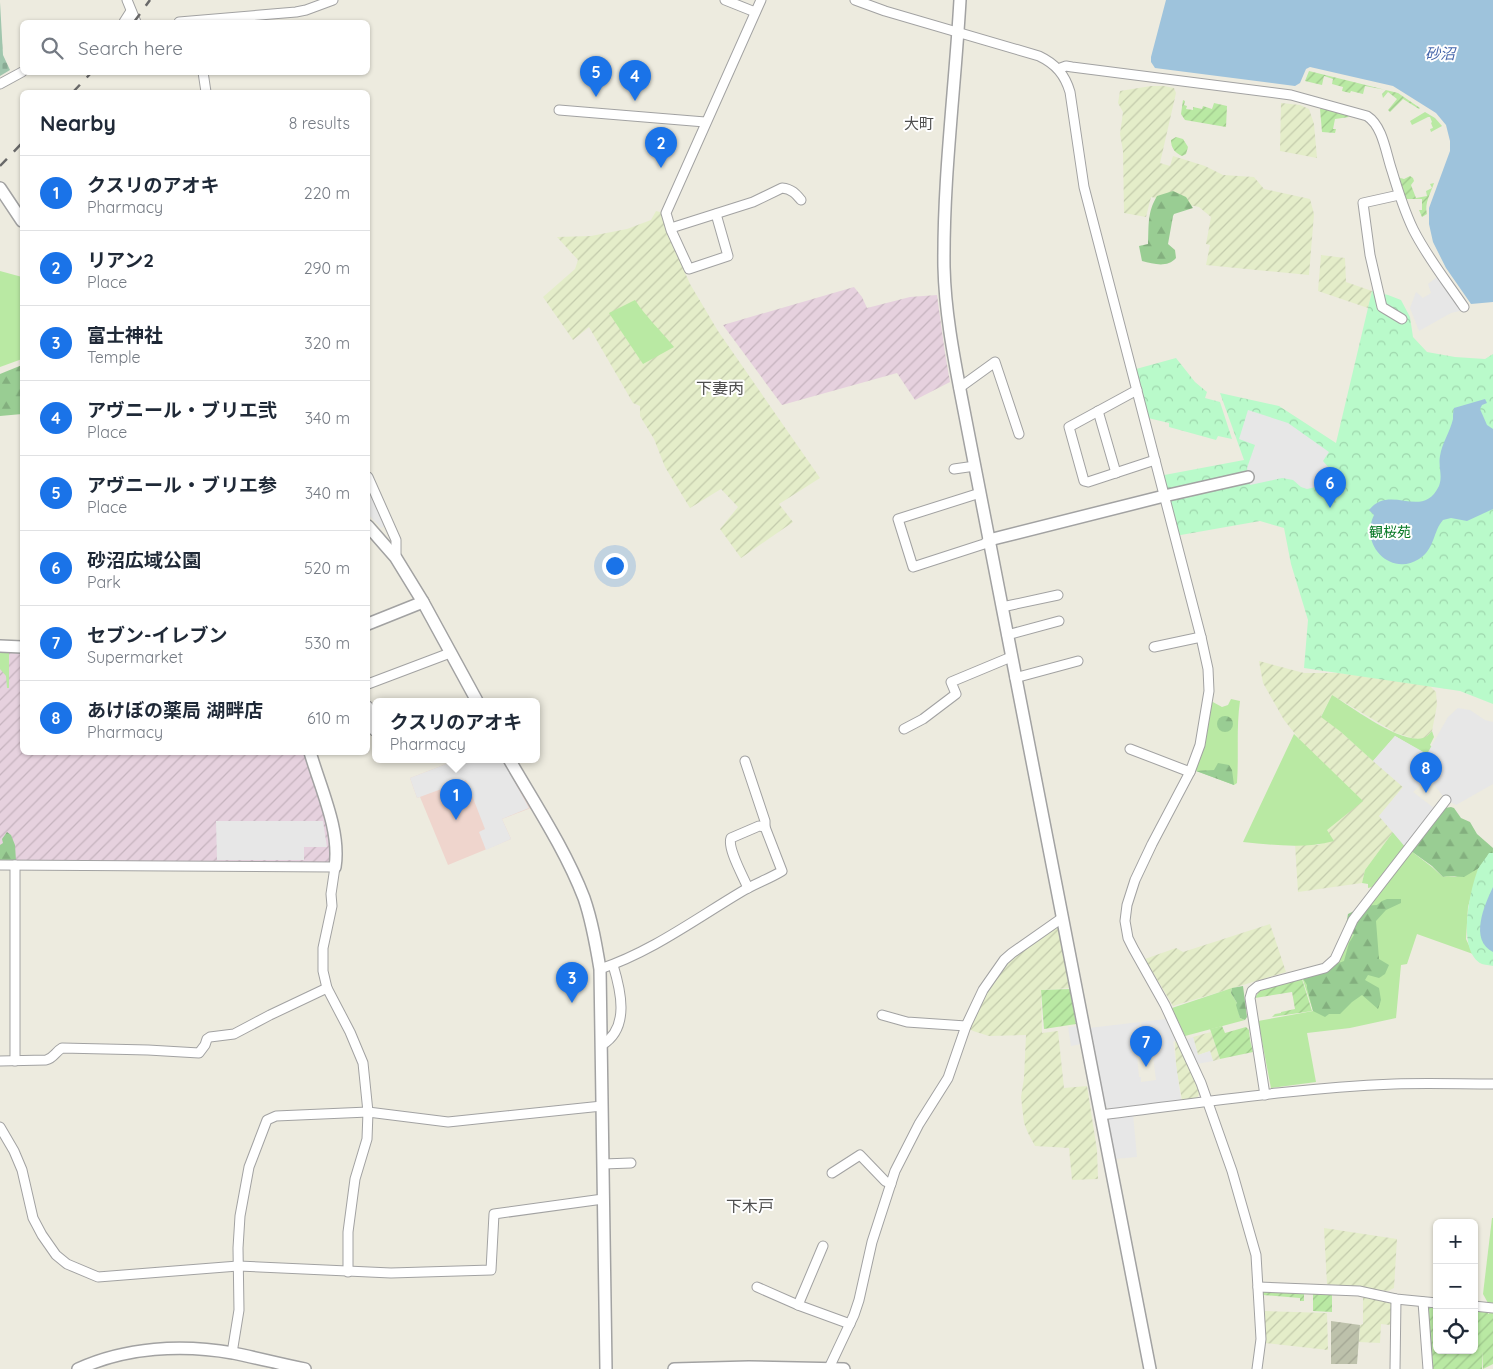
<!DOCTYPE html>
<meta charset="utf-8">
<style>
:root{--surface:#fff;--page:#f2f2f3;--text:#1f2937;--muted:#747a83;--line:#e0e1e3;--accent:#1a73e8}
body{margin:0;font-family:Quicksand,"Noto Sans JP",sans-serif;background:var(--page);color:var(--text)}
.controls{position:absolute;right:15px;bottom:15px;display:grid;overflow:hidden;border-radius:8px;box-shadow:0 1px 4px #0004}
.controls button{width:45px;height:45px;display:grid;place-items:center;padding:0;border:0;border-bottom:1px solid var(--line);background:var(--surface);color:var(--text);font:25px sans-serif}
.you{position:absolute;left:614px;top:565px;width:18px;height:18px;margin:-12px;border:4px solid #fff;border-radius:50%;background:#1a73e8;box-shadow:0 0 0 8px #1a73e833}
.badge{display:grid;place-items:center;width:32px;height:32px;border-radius:50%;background:var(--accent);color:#fff;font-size:16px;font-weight:700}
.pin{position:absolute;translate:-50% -41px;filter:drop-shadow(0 1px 2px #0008)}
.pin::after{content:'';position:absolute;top:26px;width:18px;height:15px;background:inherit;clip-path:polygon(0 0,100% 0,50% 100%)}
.popup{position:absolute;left:372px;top:698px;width:168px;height:65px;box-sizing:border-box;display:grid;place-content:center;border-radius:8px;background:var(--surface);filter:drop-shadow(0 1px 4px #0005);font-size:16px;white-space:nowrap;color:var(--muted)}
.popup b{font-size:19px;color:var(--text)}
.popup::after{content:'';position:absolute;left:50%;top:100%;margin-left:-10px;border:10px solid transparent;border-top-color:var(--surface)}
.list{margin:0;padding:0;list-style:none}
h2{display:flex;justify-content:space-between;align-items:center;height:65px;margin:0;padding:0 20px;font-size:21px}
h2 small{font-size:16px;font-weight:400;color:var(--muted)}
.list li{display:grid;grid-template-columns:32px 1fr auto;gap:15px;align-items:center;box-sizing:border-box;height:75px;padding:0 20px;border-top:1px solid var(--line)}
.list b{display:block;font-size:19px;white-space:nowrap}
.list p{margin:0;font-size:16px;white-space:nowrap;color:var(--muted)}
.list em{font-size:16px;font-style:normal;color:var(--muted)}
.icon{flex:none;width:28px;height:28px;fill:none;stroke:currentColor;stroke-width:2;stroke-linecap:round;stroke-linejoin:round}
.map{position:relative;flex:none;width:1493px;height:1369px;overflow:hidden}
.search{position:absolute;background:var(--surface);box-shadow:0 1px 4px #0004;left:20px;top:20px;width:350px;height:55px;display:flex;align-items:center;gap:12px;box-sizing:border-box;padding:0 18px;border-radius:8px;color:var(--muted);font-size:19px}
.panel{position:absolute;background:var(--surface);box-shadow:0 1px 4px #0004;left:20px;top:90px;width:350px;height:665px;border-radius:8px}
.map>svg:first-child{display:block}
.commercial{fill:#efd5cd}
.industrial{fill:url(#industrial-furrows)}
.construction{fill:url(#construction-furrows)}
.farmland{fill:url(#farmland-furrows)}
.grass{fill:#b9e9a3}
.forest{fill:url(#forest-firs)}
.cemetery{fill:url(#cemetery-stones)}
.park{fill:url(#park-crowns)}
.garden{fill:url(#garden-furrows)}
.parking{fill:#e7e7e7}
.water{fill:#9ec3dc}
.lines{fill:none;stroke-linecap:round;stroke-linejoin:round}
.minor-casing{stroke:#a2a2a2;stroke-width:11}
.tertiary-casing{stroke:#a2a2a2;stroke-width:14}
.minor{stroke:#fff;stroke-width:9}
.tertiary{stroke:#fff;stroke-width:11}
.rail{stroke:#696969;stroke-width:2.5;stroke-dasharray:10 10;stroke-linecap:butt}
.labels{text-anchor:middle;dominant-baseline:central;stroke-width:4;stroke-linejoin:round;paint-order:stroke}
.park-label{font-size:14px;fill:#097926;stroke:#fff}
.water-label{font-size:15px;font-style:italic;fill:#4666ab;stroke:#fff}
.neighbourhood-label{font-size:15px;fill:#4e4e4e;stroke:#fff}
.quarter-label{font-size:16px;fill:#4e4e4e;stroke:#fff}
</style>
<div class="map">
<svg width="1493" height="1369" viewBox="0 0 1493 1369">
<defs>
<pattern id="industrial-furrows" width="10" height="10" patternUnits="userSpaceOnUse" patternTransform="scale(1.25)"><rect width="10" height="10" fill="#e6d1de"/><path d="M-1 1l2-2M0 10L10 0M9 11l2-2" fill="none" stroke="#c5b3be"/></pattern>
<pattern id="construction-furrows" width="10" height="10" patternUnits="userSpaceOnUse" patternTransform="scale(1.25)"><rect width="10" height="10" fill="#bdc1ab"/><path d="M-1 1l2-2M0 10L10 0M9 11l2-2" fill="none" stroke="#a2a593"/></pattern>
<pattern id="farmland-furrows" width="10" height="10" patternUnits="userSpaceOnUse" patternTransform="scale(1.25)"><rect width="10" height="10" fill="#e4edc9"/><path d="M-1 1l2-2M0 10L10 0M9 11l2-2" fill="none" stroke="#c3cbac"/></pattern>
<pattern id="forest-firs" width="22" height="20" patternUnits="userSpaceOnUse" patternTransform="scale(1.25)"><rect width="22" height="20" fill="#99cd93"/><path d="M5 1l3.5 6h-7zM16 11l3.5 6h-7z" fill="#83af7e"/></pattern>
<pattern id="cemetery-stones" width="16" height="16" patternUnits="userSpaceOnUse" patternTransform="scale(1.25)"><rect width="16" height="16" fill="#a0c6ad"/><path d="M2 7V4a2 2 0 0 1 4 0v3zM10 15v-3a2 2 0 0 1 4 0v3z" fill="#89aa94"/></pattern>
<pattern id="park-crowns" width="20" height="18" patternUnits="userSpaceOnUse" patternTransform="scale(1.25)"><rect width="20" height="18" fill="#b9faca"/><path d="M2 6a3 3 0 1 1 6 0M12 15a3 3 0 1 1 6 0" fill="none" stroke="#9ed6ad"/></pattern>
<pattern id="garden-furrows" width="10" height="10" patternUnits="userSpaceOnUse" patternTransform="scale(1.25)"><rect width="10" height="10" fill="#b9e9a3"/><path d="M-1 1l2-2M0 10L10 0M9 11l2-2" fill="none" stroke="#9ec78c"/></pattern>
</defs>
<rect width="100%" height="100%" fill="#edebdf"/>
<!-- commercial -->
<polygon class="commercial" points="459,759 509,759 536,806 502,819 511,839 448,865 420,797 417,798 410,778"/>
<!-- industrial -->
<g class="industrial">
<polygon points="854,287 862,297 867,308 910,297 937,295 945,353 950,382 915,400 897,373 782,405 723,325"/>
<polygon points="0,652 22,652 22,752 305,753 328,823 332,863 0,860"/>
</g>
<!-- construction -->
<polygon class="construction" points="1331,1321 1360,1325 1357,1364 1331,1364"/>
<!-- farmland -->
<g class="farmland">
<polygon points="1151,86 1164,86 1174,88 1176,93 1160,163 1170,166 1173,156 1205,166 1223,175 1254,177 1264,189 1310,199 1314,214 1309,275 1206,265 1210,245 1206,244 1211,217 1199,207 1151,197 1146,217 1124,213 1123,151 1120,134 1123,112 1118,103 1120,91"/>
<polygon points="1281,103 1300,105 1309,109 1314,124 1317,158 1280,151"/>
<polygon points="656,211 664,213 669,236 690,284 718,331 820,478 779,504 793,522 741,558 720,529 738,507 721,489 690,508 665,467 654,439 640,416 640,406 633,403 589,327 573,340 543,297 575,269 578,260 557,237 591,236 627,229 651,220"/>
<polygon points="1321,255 1345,258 1346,282 1372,291 1368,308 1318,291"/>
<polygon points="1259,661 1304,673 1337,673 1427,683 1436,692 1437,705 1432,731 1425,738 1416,739 1396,733 1332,695 1321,716 1341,732 1403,787 1379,816 1393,832 1365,870 1362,883 1298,892 1295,844 1318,845 1333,840 1327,831 1300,740 1284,720 1263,683"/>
<polygon points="1270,924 1286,972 1173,1006 1145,959 1176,948 1183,952"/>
<polygon points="1058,925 1070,988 1041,990 1042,1033 1058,1031 1064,1088 1087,1086 1097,1150 1098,1179 1072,1180 1069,1148 1035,1146 1028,1133 1024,1123 1021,1097 1024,1078 1026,1035 989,1036 973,1031 968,1028 985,992 1013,957"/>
<polygon points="1211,1032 1220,1059 1213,1061 1210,1051 1198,1055 1193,1037"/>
<polygon points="1175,1042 1178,1042 1200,1092 1197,1098 1182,1100 1176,1067"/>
<polygon points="1324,1228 1397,1239 1394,1288 1388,1291 1327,1284"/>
<polygon points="1363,1294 1388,1300 1392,1304 1390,1325 1381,1324 1380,1343 1359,1342 1360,1325 1363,1324"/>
<polygon points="1265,1311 1327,1313 1328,1350 1265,1343"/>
</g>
<!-- grass -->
<g class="grass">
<polygon points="1425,112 1435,118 1442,126 1431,132 1430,129 1433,128 1431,123 1432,122 1430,117 1428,117 1412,125 1410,121"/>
<polygon points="0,271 22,277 22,359 0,367"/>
<path d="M635,300C646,317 661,331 674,347L643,364L609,313Z"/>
<polygon points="0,652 9,652 9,688 7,688 6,676 0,669"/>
<path d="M1332,695C1352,707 1400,744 1423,738C1427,737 1429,734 1432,731L1434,737L1430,745L1432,747L1427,755L1395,736L1373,761L1341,732L1321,717Z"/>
<path d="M1231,699L1240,701C1236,728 1239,756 1237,783L1234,785L1194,770L1208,725L1211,701L1222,707L1228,705Z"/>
<path d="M1294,734L1363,801L1327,830L1334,841C1305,849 1272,845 1243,842Z"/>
<polygon points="1393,832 1405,846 1372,887 1368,888 1368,884 1362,883 1365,870"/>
<polygon points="1411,851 1432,867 1443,877 1448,876 1455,877 1479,868 1468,907 1466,939 1473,954 1417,934 1407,964 1401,965 1396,1018 1350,1028 1307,1033 1316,1082 1271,1088 1258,1021 1313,1011 1302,977 1331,973 1338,964 1355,922"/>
<polygon points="1232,988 1231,993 1237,1003 1240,1018 1245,1020 1185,1036 1172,1008"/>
<polygon points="1492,1218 1493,1218 1493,1304 1488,1303 1483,1294"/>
</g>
<!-- forest -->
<g class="forest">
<path d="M1173,191L1186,197L1193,208L1174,214L1173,216L1168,244L1175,250L1176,258C1167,268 1154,264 1142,261L1139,246L1148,244C1149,225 1147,213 1157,196Z"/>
<polygon points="22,365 22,414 0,416 0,374"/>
<circle cx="1225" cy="724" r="8"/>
<polygon points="1218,763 1229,765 1232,770 1234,785 1196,771 1214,770"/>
<polygon points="1451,807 1454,808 1461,818 1470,822 1477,834 1493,848 1493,853 1489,854 1479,868 1464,877 1448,876 1443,877 1432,866 1411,851 1445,808"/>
<polygon points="7,832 11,835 15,845 16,861 13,863 0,862 0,845 3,843 2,839"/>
<polygon points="1387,899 1401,899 1401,903 1386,910 1376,921 1379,959 1389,965 1385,974 1379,978 1368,975 1365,980 1379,988 1381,1000 1378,1009 1362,995 1352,1002 1340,1014 1329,1014 1325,1017 1313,1011 1307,988 1307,985 1302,977 1344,961 1349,943 1354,935 1346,925 1348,914 1354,911 1359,906 1377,905 1382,901"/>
<polygon points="1243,986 1247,1017 1245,1020 1240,1018 1236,1005 1237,1003 1231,993 1232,988"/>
</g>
<!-- cemetery -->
<polygon class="cemetery" points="0,2 3,55 10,70 0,76"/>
<!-- park -->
<g class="park">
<polygon points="1372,291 1388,295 1401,300 1410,317 1413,337 1427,352 1455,357 1485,359 1493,354 1493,704 1460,691 1304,668 1308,620 1291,564 1284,528 1260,521 1175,536 1159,476 1244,460 1220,393 1279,406 1336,443"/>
<polygon points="1176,358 1195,382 1207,392 1205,398 1220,402 1232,439 1218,436 1216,440 1169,427 1169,423 1148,418 1136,369"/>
<path d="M1489,853H1493V966C1490,965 1484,965 1482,964C1456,951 1470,890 1478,869C1481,864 1486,858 1489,853Z"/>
</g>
<!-- garden -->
<g class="garden">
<polygon points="1309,71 1398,93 1420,108 1419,109 1403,99 1390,112 1388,110 1397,99 1388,92 1383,98 1382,94 1386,90 1365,86 1363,94 1351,91 1350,93 1342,91 1343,87 1332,84 1333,79 1324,76 1322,85 1305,81"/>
<polygon points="1183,100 1185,101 1184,105 1187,106 1186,109 1193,110 1193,107 1202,109 1203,106 1212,109 1214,103 1227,106 1226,127 1185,120 1181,114"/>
<polygon points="1324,107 1347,115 1349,117 1335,119 1333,129 1336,129 1335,133 1322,132 1320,109"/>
<path d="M1176,137L1183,139L1188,147L1186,154L1182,156C1175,153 1171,148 1171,140Z"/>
<path d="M1410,176L1413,178L1414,181L1411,185L1416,198L1427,196L1426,191L1432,188L1430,184L1434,183C1431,193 1424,203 1427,214L1422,217L1419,210H1422V199H1405L1397,177L1404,179Z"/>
<polygon points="1302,979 1312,1011 1272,1017 1275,1014 1281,1013 1281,1012 1295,1009 1292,992 1255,998 1260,990"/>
<polygon points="1070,989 1076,1024 1044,1029 1041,990"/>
<polygon points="1222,1026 1225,1033 1246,1027 1249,1030 1250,1040 1253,1052 1220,1059 1210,1029"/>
<polygon points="1263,1290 1304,1291 1304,1301 1300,1301 1300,1298 1263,1295"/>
<polygon points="1313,1291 1332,1292 1332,1312 1313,1311"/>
<polygon points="1424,1304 1437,1305 1437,1350 1474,1350 1474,1309 1488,1310 1488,1314 1493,1311 1493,1364 1483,1369 1483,1351 1482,1369 1429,1369"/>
</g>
<!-- parking -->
<g class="parking">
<polygon points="1441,274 1464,310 1451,313 1419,331 1410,308 1416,292 1423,298 1431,293 1428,284"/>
<polygon points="1248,410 1288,423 1329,452 1323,461 1329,468 1326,476 1316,487 1307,489 1301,487 1293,480 1282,478 1250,485 1247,468 1255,445 1239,439"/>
<polygon points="368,486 387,524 381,528 368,514"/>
<polygon points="1458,708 1470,710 1485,720 1493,722 1493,784 1456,805 1446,800 1432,782 1423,782 1413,792 1438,811 1406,848 1379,816 1403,787 1373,761 1395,736 1427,754 1448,717"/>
<polygon points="459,759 502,759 529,808 502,819 511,839 486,850 479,832 485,829 466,780 417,798 410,778"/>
<polygon points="216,821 323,821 327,847 304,847 304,860 217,860"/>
<polygon points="1166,1019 1175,1040 1173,1042 1181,1100 1110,1109 1107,1108 1104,1106 1089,1028 1140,1022 1141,1055 1137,1056 1139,1077 1141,1077 1141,1082 1156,1080 1153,1056 1143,1057 1142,1055 1141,1024 1142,1022"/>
<polygon points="1078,1026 1081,1044 1071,1046 1068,1027"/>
<polygon points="1193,1037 1198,1055 1210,1051 1213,1061 1197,1064 1185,1040"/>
<polygon points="1133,1114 1137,1157 1114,1159 1107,1123 1111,1117"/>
</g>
<!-- water -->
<g class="water">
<polygon points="1166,0 1493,0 1493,302 1471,304 1446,268 1433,242 1429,224 1429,208 1450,151 1450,141 1446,125 1436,113 1393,86 1310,67 1306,69 1300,83 1295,86 1155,68 1151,62 1151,57"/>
<path d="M1485,399L1487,403L1482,405L1480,409L1487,425L1493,429V509L1467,521L1451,518L1443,520C1433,531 1435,549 1419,559C1391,577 1359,545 1374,515L1369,510C1391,483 1422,521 1439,486C1443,476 1438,466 1440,456C1442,443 1450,432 1453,419C1453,415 1453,412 1454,408Z"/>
<path d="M1493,887V952C1469,940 1484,906 1493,887Z"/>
</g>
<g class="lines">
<!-- minor casing -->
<g class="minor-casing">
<g id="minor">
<polyline points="127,0 136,22"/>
<polyline points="725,0 755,12"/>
<path d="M855,0L885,11L1039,56C1056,64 1065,75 1070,92L1084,187L1201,637L1208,669L1209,691L1200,745L1190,772L1152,844L1135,880L1127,905L1125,921L1128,938L1133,948L1165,1005L1201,1083L1232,1171L1256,1255L1261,1339L1257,1369"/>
<polyline points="124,22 131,11"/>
<polyline points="179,22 296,12 306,10 333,0"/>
<path d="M1058,69L1066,66L1072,67L1291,95L1367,116C1383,126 1386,154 1392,171C1398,191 1404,210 1413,229C1427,257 1447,282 1464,307"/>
<polyline points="203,72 206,92"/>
<polyline points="0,84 22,72"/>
<polyline points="559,110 705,122"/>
<polyline points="1399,195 1363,203 1370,255 1382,307 1402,319"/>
<polyline points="716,214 728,256 689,269 671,230 666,213 761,0"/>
<path d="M671,228L753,202L782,188C792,189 796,194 801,200"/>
<polyline points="959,388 995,362 1019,434"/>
<polyline points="1137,390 1069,427 1084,481 1088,482 1155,460"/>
<polyline points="1098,411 1116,473"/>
<polyline points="954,469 975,466"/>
<polyline points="368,477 396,540 396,558"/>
<polyline points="980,493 898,519 913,567 984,544 989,540"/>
<polyline points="1002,607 1058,595"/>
<polyline points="1007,635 1059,621"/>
<polyline points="1154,647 1201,637"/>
<polyline points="1015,678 1078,661"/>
<polyline points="368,684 450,653"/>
<polyline points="368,706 374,731"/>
<polyline points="904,729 923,719 956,694 951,682 1011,657"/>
<polyline points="1130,749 1190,772"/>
<polyline points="0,865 335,867 331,894 332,906 323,948 323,971 327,988 350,1032 363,1063 368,1112 367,1139 355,1179 348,1232 348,1272"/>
<path d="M748,888C743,876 727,848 731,838L759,826L765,827"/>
<path d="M600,969C651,952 694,920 741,892C754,884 769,879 782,871L765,827V821L745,761"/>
<polyline points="882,1015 907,1022 966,1026"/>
<path d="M602,1045C630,1028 621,991 613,965"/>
<path d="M0,1061L46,1060C54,1058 55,1052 62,1048L148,1050L199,1053L205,1045L207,1039L210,1037L234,1034L270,1015L327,988"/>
<polyline points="15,1061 15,865"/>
<polyline points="1265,1095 1250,998 1252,991 1258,986 1325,968 1335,959 1353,920 1446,800"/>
<path d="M1101,1115C1198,1103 1296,1088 1394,1084C1427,1083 1460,1084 1493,1084"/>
<polyline points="0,1127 14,1151 22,1170 33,1218 42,1235 56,1255 67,1264 98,1277 238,1266 391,1273 491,1270 494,1214 603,1199"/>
<polyline points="603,1164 631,1163"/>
<polyline points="832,1173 860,1155 885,1181 891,1184"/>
<polyline points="757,1287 798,1305 850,1324"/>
<polyline points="1258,1287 1359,1291 1396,1299 1437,1303"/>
<polyline points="1423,1302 1428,1369"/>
<polyline points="798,1305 823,1246"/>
<polyline points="1474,1306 1493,1308"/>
<polyline points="232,1353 239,1310 238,1248 240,1216 249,1167 267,1120 276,1116 368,1112 448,1122 602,1106"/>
<polyline points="829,1368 854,1315 859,1300 872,1242 895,1171 919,1124 948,1078 966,1026 983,990 1004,960 1012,953 1062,918"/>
<polyline points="1395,1369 1396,1299"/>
</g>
</g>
<!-- tertiary casing -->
<g class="tertiary-casing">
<g id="tertiary">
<path d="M960,0C955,89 943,178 944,267C945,310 953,353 961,395L1150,1369"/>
<polyline points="0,188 22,221"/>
<polyline points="368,526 396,558 423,602 477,701"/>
<polyline points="989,540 1164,496 1248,477"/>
<polyline points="368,624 423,602"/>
<polyline points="0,646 22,647"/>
<path d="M310,752C320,787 341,831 335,867"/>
<path d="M509,759C535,804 565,849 584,898C592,921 596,945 600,969L606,1369"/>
<path d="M78,1369C126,1347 182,1344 233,1353C257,1358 281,1364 305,1369"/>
<polyline points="674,1369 749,1367 844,1369"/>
</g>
</g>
<!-- minor -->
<use href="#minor" class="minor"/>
<!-- tertiary -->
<use href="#tertiary" class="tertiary"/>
<!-- rail -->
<g class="rail">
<polyline points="134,22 150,0"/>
<polyline points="73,92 92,72"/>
<polyline points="0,166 22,143"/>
</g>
</g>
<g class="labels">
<!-- park labels -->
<g class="park-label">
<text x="1390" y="532">観桜苑</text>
</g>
<!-- water labels -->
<g class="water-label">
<text x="1440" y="53">砂沼</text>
</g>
<!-- neighbourhood labels -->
<g class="neighbourhood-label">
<text x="919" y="123">大町</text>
</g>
<!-- quarter labels -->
<g class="quarter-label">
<text x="720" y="388">下妻丙</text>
<text x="750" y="1206">下木戸</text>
</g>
</g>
</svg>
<div class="controls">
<button>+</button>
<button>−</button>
<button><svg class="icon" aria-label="locate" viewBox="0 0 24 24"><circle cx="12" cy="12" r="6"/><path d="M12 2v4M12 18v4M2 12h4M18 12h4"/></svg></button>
</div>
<div class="you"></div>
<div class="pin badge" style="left:456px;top:820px">1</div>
<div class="popup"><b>クスリのアオキ</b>Pharmacy</div>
<div class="pin badge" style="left:661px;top:168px">2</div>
<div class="pin badge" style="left:572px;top:1003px">3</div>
<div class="pin badge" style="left:635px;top:101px">4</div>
<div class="pin badge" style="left:596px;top:97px">5</div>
<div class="pin badge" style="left:1330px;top:508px">6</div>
<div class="pin badge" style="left:1146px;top:1067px">7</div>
<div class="pin badge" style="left:1426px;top:793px">8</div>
<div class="search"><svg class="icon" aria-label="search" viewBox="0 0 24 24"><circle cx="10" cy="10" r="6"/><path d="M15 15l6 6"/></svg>Search here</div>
<section class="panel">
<h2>Nearby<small>8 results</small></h2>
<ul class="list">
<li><span class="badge">1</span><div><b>クスリのアオキ</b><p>Pharmacy</p></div><em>220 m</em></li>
<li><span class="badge">2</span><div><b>リアン2</b><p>Place</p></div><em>290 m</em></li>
<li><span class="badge">3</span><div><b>富士神社</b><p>Temple</p></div><em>320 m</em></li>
<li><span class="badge">4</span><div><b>アヴニール・ブリエ弐</b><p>Place</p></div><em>340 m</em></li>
<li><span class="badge">5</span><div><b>アヴニール・ブリエ参</b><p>Place</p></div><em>340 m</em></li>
<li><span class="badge">6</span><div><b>砂沼広域公園</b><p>Park</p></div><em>520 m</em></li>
<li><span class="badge">7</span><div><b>セブン-イレブン</b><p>Supermarket</p></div><em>530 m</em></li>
<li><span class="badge">8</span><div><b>あけぼの薬局 湖畔店</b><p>Pharmacy</p></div><em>610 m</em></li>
</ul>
</section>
</div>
